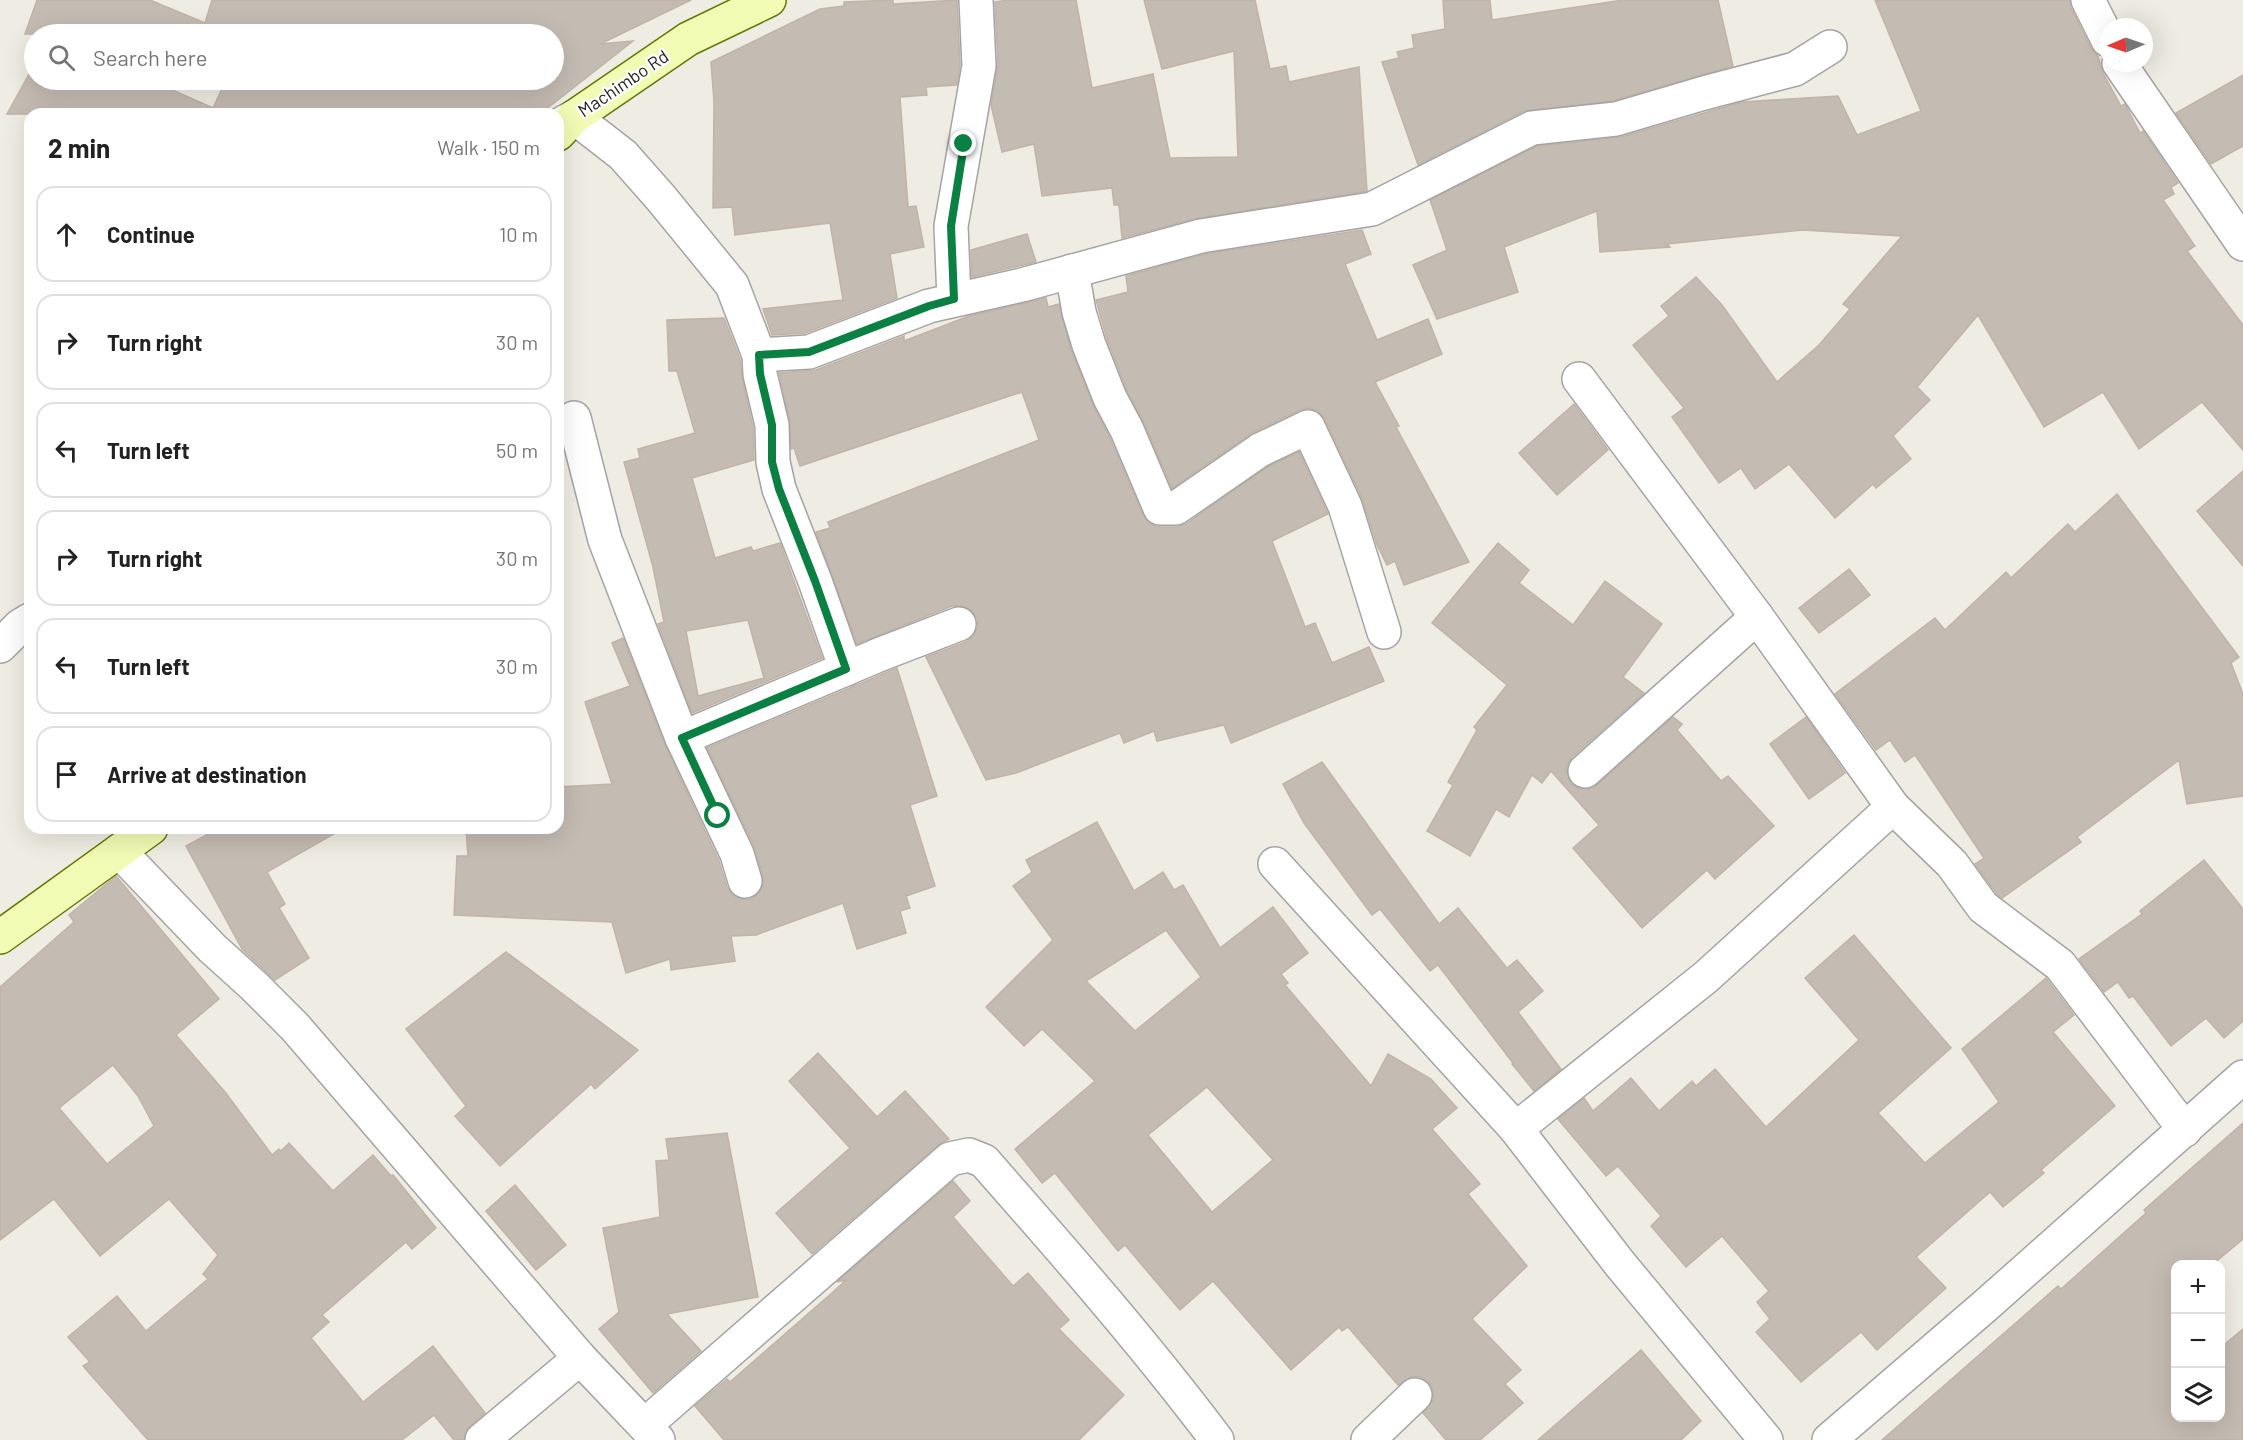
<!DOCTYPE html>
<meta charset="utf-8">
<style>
:root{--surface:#fff;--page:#f2f2f2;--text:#222;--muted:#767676;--line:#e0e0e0}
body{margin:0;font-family:Barlow,sans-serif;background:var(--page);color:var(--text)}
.controls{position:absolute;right:18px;bottom:18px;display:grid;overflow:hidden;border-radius:12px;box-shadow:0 6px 24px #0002}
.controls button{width:54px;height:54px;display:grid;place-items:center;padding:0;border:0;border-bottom:2px solid var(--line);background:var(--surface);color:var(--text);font:30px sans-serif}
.compass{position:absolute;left:2099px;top:18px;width:54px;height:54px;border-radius:50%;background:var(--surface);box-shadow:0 6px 24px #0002;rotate:268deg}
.stop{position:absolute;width:18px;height:18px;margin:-14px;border:4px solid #0b8043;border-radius:50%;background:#fff}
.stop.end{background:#0b8043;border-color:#fff;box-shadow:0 2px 6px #0008}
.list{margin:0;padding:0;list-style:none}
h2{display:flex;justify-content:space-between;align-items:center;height:78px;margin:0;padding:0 24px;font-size:26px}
h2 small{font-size:20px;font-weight:400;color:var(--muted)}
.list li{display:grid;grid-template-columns:39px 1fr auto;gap:18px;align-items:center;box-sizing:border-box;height:96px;margin:0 12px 12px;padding:0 12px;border:2px solid var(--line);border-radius:18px}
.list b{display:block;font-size:22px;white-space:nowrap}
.list em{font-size:20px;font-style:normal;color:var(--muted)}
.icon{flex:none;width:33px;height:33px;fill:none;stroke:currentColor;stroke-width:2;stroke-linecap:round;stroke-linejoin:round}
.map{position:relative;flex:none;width:2243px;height:1440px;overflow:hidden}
.search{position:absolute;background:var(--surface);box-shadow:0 6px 24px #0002;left:24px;top:24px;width:540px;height:66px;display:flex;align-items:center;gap:15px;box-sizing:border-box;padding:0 21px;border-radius:33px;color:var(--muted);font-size:22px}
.panel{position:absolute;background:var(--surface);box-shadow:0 6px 24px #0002;left:24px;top:108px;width:540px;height:726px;border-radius:18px}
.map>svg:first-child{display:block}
.building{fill:#c4bbb2;stroke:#c1b4a5;stroke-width:1.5;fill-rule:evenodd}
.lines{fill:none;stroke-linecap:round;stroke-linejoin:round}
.street-casing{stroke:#a4a4a4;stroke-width:36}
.secondary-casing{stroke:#617801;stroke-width:36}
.street{stroke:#fff;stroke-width:33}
.secondary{stroke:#f2fbb4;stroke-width:33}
.route{stroke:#0b8043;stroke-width:8}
.labels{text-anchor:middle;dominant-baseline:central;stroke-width:4.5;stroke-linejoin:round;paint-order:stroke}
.street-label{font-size:18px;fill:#1d1d1d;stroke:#fff}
</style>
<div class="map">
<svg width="2243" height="1440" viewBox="0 0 2243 1440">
<rect width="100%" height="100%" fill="#efece3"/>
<!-- building -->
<g class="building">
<polygon points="37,0 150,0 205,23 212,0 691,0 600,44 633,41 540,114 7,114 34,65 34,80 150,80 213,108 226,80 554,80 554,34 25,34"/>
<polygon points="893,0 893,4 957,0 960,65 957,85 926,87 927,95 900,97 908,207 916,206 924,247 890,254 897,298 805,333 772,335 763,309 843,300 830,223 735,235 732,207 713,208 714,102 711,62 820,9 844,6 844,2"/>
<polygon points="1009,0 1076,0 1092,88 1153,74 1170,158 1238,157 1234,51 1162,69 1144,0 1255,0 1270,69 1286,66 1289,82 1359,67 1367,191 1198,218 1122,238 1119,205 1114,205 1112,188 1042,196 1034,144 1002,152 991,105 998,65 995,2"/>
<polygon points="1443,0 1490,0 1492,20 1623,0 1718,0 1733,66 1612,101 1524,111 1418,165 1382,62 1399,58 1397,52 1414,48 1412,35 1445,29"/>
<polygon points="1875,0 2069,0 2071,8 2091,48 2098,56 2103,73 2121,106 2125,104 2140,133 2143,131 2178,183 2171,187 2174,194 2163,200 2195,246 2187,251 2243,325 2243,450 2202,402 2139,449 2103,392 2044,427 1978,315 1917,387 1930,400 1893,436 1911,459 1876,488 1873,484 1835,518 1789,464 1755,489 1741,468 1719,483 1672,417 1684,408 1633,345 1669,316 1661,306 1696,277 1722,305 1777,382 1819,345 1850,309 1843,304 1902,236 1802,230 1667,244 1670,247 1600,252 1597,211 1504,247 1518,292 1437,319 1413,265 1447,250 1430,200 1537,146 1621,137 1742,102 1838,96 1857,135 1921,111"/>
<polygon points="2243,75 2243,146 2211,164 2176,113"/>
<polygon points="1362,230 1371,254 1345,264 1377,340 1428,319 1442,354 1375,382 1399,426 1396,427 1469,562 1404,585 1395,561 1387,565 1377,545 1362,498 1325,419 1318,411 1309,408 1300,410 1252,433 1172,488 1144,423 1127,390 1107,339 1096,300 1128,292 1126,276 1205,254"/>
<polygon points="1027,234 1036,262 972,277 971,250"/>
<polygon points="1046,298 1048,307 1059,304 1071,350 1093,405 1110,438 1143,515 1150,524 1160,527 1176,527 1186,524 1269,466 1299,452 1328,514 1272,541 1305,627 1315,623 1332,663 1369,647 1384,681 1231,743 1224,725 1157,741 1154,731 1124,743 1120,733 1016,773 986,780 926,657 966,642 973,636 978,626 977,618 971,610 962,606 952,606 857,644 816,532 830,528 828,522 1039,440 1022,392 800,466 794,448 791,449 790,421 779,373 816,370 904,336 904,341 969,316"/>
<path d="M724,318L740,359L742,378L753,427L754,460L692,478L715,558L751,547L753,551L780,543L822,658L692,713L658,624L664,622L653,567L624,462L640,458L638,449L695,433L677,371H669L667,320ZM748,620L764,678L698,696L686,631Z"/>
<polygon points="1574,404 1608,450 1557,495 1519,453"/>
<polygon points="2243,471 2243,566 2197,511"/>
<polygon points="2117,494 2239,657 2231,663 2243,694 2243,796 2187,804 2179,760 2077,837 2081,842 2002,898 1997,894 1975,864 1984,858 1915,755 1905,762 1890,740 1876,750 1835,694 1935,618 1945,630 2006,572 2011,578 2068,524 2075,532"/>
<polygon points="1498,543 1529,570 1519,583 1573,625 1605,581 1662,624 1623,677 1644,693 1572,757 1567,765 1567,774 1571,784 1580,789 1588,789 1597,785 1673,717 1682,724 1677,730 1721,781 1728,776 1774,826 1715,879 1707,870 1642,928 1573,848 1599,825 1551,771 1542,783 1532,775 1509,817 1496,809 1470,856 1427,831 1453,785 1448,782 1477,730 1474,727 1507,685 1432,623"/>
<polygon points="1849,569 1870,595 1819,633 1799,608"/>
<polygon points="623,638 665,745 719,861 727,887 733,895 741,899 751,899 759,893 763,885 763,876 754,846 707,748 897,668 937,796 910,805 935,886 906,896 910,908 900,911 906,933 857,949 843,903 756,935 731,936 735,961 671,970 670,959 626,973 612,922 454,915 457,856 468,856 466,828 558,828 558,787 612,784 585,702 630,686 612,643"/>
<polygon points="1806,717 1845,773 1809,799 1770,744"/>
<polygon points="1322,762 1439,924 1458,908 1507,968 1517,960 1543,991 1518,1012 1561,1069 1534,1091 1512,1064 1513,1063 1438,965 1430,971 1380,909 1372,915 1304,823 1283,784"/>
<path d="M1097,822L1134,891L1163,872L1174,890L1183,885L1220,948L1273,907L1308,953L1281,974L1288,983L1285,985L1371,1086L1388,1054L1431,1079L1457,1108L1432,1129L1480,1184L1468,1194L1527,1266L1472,1319L1521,1370L1505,1384L1523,1403L1480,1440H1446L1423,1413L1433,1400V1391L1429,1383L1421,1377H1411L1398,1385L1348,1327L1342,1331L1339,1327L1291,1370L1213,1281L1180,1310L1125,1245L1118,1251L1055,1173L1042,1183L1015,1149L1095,1081L1042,1029L1024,1046L986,1007L1053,940L1013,886L1032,872L1026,860ZM1166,930L1201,977L1135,1031L1086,981ZM1207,1087L1273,1160L1212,1212L1148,1135Z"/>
<polygon points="219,828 344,828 267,872 285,904 279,908 309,958 275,980 242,949 186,846"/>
<polygon points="2204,860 2243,909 2243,1021 2224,1038 2206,1018 2171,1046 2133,996 2129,998 2118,982 2104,992 2079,959 2142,914 2140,911"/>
<path d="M116,876L219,999L176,1035L225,1092L272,1155L279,1149L281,1151L289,1143L333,1191L373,1155L391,1176L393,1175L436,1228L412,1249L406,1242L322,1315L329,1322L311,1338L363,1402L433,1346L485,1413L470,1426L465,1433L464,1440H454L434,1415L402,1440H148L83,1366L90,1362L68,1337L117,1296L146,1331L208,1279L203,1274L218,1255L169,1199L100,1256L54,1199L0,1240V987L74,922L69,915ZM113,1065L138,1096L154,1126L107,1164L59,1108Z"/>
<polygon points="1854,935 1951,1048 1878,1113 1925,1163 1999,1102 1962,1049 2046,978 2074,1015 2053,1032 2115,1106 2041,1170 2044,1173 2003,1207 1990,1192 1916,1257 1946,1288 1877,1350 1861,1332 1801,1382 1756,1332 1770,1319 1757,1302 1769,1291 1722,1236 1686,1267 1651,1226 1661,1216 1618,1166 1606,1176 1558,1119 1584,1098 1593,1111 1631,1078 1659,1111 1692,1081 1696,1086 1715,1069 1766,1127 1859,1040 1805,978"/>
<polygon points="506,952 638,1050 595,1089 591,1084 500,1166 455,1116 466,1106 406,1029"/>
<polygon points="818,1053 877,1117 905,1091 949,1139 938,1145 812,1254 776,1213 850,1148 789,1081"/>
<polygon points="2243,1123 2243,1239 2213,1264 2175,1264 2175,1418 2220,1418 2220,1348 2243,1329 2243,1440 1882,1440 2058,1286 2061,1289 2146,1213 2144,1210"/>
<polygon points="727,1133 758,1297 667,1314 701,1351 653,1393 599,1329 619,1312 603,1228 660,1217 656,1161 669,1160 666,1139"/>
<polygon points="953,1181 970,1201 953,1217 1013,1286 1028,1273 1069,1320 1059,1329 1124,1395 1079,1440 724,1440 695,1406 727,1379 730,1382 833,1292 846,1280 837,1282"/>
<polygon points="515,1185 566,1245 536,1270 486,1211"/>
<polygon points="1641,1350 1701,1421 1681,1440 1538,1440"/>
</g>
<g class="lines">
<!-- street casing -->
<g class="street-casing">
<g id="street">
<polyline points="2088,0 2108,40"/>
<polyline points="2119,63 2243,244"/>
<polyline points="558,126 574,117 623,155 661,198 732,285 759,355 760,374 772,425 773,462 779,489 815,581 846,669"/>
<polyline points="1072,271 1079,312 1089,345 1110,398 1127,430 1160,508 1176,508 1260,450 1308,427 1345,506 1384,632"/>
<polyline points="954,299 951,226 979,66 976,0"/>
<polyline points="759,355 809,352 929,306 1022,285 1201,236 1372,209 1532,128 1616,119 1704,93 1795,69 1830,47"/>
<polyline points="1579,379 1757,617 1893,807 1952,864 1983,907 2060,965 2185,1130"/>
<polyline points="574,418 605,540 682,738 737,854 745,881"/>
<polyline points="0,646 20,626 30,620"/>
<polyline points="682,738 881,654 959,624"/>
<polyline points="1585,771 1757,617"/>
<polyline points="119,851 212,948 254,986 295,1027 580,1358 658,1440"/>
<polyline points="1275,864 1516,1129 1620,1264 1766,1440"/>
<polyline points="1516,1129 1706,977 1893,807"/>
<path d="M645,1425L950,1159L969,1155L984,1161C1064,1252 1144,1343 1217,1440"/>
<polyline points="482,1440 580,1358"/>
<polyline points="1368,1440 1415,1395"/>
<polyline points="1829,1440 1985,1306 2243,1077"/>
</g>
</g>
<!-- secondary casing -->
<g class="secondary-casing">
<g id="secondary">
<polyline points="558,134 574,117 688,39 769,0"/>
<polyline points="0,937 151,828"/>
</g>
</g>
<!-- street -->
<use href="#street" class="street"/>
<!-- secondary -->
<use href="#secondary" class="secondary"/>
</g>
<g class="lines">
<!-- route -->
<polyline class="route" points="718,816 682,738 846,669 815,581 779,489 772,462 772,425 760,374 759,355 809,352 929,306 954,299 951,226 964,144"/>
</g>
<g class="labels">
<!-- street labels -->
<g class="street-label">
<text transform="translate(623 83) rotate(-34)">Machimbo Rd</text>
</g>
</g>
</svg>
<div class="controls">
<button>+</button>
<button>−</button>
<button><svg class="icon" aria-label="layers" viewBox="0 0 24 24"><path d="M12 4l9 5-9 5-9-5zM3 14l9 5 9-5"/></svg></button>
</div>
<svg class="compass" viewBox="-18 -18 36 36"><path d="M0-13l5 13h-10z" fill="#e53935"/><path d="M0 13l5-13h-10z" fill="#767676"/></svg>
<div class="stop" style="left:718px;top:816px"></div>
<div class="stop end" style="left:964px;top:144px"></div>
<div class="search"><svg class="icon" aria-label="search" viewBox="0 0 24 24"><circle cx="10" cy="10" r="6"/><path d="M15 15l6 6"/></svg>Search here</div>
<section class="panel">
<h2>2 min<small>Walk · 150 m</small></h2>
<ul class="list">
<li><svg class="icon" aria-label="ahead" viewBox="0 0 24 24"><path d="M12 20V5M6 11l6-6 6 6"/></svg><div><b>Continue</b></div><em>10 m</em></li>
<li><svg class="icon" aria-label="right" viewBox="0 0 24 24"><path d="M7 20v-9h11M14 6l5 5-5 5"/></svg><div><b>Turn right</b></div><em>30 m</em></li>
<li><svg class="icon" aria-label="left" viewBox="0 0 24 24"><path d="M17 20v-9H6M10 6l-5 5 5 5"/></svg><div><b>Turn left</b></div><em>50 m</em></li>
<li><svg class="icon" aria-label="right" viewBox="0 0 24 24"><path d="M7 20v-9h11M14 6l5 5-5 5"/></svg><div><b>Turn right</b></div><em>30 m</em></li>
<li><svg class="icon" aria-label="left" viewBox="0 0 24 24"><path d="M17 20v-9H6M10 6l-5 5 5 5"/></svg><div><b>Turn left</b></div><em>30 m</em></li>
<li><svg class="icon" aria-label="arrive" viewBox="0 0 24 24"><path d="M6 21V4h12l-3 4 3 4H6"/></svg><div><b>Arrive at destination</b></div></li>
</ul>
</section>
</div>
